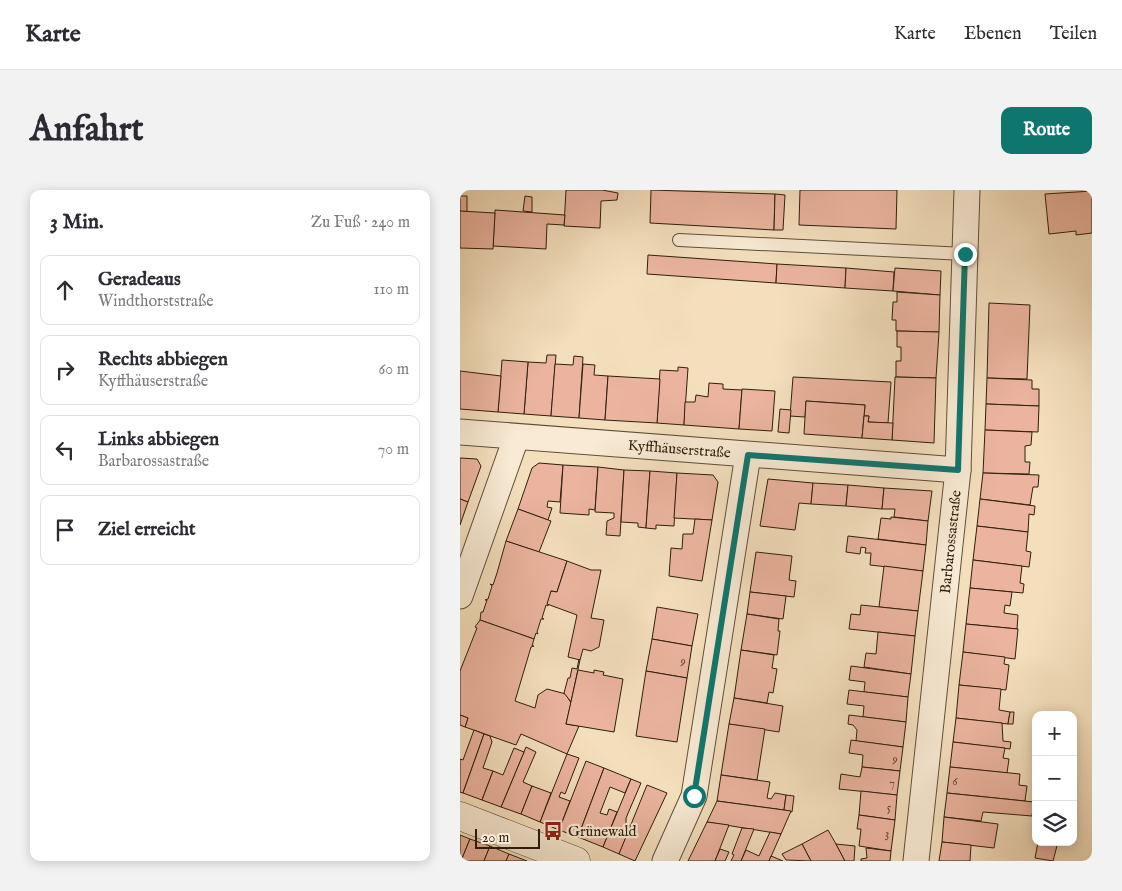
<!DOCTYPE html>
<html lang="de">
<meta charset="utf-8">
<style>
:root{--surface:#fff;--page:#f2f2f3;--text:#2b2b33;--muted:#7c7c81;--line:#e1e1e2;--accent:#0f766e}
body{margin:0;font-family:"IM FELL English",serif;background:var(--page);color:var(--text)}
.controls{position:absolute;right:15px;bottom:15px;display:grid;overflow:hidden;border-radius:10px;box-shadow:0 2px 12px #0003}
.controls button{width:45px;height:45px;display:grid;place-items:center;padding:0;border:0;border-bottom:1px solid var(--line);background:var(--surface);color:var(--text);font:25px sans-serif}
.scale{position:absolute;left:15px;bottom:12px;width:65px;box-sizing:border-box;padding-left:5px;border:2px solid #2e1e0d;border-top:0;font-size:14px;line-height:18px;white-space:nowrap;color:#2e1e0d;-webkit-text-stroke:4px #f8ead4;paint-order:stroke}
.stop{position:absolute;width:15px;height:15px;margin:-11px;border:4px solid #0f766e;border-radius:50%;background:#fff}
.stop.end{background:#0f766e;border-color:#fff;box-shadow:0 1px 5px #0008}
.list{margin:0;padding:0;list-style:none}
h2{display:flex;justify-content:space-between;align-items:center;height:65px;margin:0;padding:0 20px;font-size:21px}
h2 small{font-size:16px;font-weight:400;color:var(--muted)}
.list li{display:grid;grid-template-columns:32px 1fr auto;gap:15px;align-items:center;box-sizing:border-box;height:70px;margin:0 10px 10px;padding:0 10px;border:1px solid var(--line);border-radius:10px}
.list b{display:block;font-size:19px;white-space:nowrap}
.list p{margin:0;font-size:16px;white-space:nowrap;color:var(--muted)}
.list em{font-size:16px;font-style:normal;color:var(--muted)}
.icon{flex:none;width:28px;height:28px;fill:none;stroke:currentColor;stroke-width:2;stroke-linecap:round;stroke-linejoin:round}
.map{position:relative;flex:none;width:632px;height:671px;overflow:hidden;border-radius:10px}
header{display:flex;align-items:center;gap:30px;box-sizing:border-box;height:70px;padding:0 25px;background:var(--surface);border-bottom:1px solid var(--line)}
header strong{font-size:24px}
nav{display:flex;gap:28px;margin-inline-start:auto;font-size:18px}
.intro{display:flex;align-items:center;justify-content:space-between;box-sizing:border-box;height:120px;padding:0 30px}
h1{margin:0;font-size:35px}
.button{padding:12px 22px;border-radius:10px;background:var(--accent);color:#fff;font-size:18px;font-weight:700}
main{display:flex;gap:30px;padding:0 30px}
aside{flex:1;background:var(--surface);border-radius:10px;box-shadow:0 2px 12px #0003}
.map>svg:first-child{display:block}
.building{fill:#ecb49f;stroke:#2e1e0d}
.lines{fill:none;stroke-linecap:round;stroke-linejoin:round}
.service-casing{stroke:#604e39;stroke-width:14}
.minor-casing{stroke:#604e39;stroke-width:27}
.tertiary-casing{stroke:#604e39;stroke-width:29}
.service{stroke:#f8ead4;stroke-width:12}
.minor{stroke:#f8ead4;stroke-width:25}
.tertiary{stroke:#f8ead4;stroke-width:28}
.route{stroke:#0f766e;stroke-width:6}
.labels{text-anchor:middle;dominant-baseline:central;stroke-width:4.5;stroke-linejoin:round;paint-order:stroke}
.number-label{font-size:12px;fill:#5e4432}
.street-label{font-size:15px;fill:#2e1e0d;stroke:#f8ead4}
.poi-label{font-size:15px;fill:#2e1e0d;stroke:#f8ead4;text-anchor:start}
</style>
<header>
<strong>Karte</strong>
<nav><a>Karte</a><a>Ebenen</a><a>Teilen</a></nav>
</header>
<div class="intro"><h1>Anfahrt</h1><a class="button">Route</a></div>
<main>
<aside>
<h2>3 Min.<small>Zu Fuß · 240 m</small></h2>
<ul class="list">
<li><svg class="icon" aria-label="ahead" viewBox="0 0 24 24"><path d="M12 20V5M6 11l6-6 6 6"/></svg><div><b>Geradeaus</b><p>Windthorststraße</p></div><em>110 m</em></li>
<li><svg class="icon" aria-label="right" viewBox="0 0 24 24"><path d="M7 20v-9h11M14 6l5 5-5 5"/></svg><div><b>Rechts abbiegen</b><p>Kyffhäuserstraße</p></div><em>60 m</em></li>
<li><svg class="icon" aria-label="left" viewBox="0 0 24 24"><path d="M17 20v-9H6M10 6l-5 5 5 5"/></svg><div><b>Links abbiegen</b><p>Barbarossastraße</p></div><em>70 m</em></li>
<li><svg class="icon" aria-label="arrive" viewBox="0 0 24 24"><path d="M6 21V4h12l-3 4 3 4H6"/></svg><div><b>Ziel erreicht</b></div></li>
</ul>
</aside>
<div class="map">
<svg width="632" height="671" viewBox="0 0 632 671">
<rect width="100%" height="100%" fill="#f4dfbd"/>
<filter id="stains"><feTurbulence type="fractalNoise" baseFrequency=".004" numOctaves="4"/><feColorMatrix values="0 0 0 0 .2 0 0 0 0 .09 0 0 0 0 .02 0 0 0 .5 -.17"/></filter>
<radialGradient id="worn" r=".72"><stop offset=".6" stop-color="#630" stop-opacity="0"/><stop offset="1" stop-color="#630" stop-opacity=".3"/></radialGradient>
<!-- building -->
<g class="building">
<polygon points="106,0 142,0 158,3 157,10 141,11 140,38 104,36"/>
<polygon points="191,0 315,4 314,40 190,33"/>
<polygon points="340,0 437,0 436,39 339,35"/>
<polygon points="632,1 632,43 616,45 616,41 589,44 585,4"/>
<polygon points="315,4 325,5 323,40 314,40"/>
<polygon points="0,6 7,6 7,22 0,21"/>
<polygon points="65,6 72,7 72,22 63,21"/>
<polygon points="35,20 105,25 104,35 87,34 86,59 33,56"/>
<polygon points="0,21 35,23 33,59 0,58"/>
<polygon points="188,65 317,74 316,93 187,84"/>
<polygon points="317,74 386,78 385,98 316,93"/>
<polygon points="386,78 434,82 433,101 385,98"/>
<polygon points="435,78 481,81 480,105 433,101"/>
<polygon points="437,102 480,105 479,142 436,141 436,130 432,130 433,112 437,112"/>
<polygon points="529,113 570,115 567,189 527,188"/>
<polygon points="437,141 479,142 476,188 436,187 436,171 441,171 441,157 437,157"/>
<polygon points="87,165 96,165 91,226 64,224 68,172 86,173"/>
<polygon points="114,166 123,167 119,228 91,226 95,174 113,175"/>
<polygon points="42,170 68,172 64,224 38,222"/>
<polygon points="123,174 135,175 134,185 148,186 145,230 119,228"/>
<polygon points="218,177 228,178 224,235 197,233 200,180 218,181"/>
<polygon points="0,181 41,186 38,222 0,219"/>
<polygon points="148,186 200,189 197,233 145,230"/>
<polygon points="333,187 431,192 428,233 408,232 409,226 404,226 405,215 346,211 345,227 330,226"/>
<polygon points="435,187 476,188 474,253 432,250"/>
<polygon points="527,188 572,190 572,199 579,199 579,216 526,214"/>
<polygon points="249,193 263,194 263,199 282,200 279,239 224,235 225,212 235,212 236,205 248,207"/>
<polygon points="282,199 315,201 312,241 279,239"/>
<polygon points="346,211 405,215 402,248 344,244"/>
<polygon points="526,214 579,216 578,242 525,240"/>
<polygon points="320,219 331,220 329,243 318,242"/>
<polygon points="404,226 409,226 408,232 433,233 432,250 402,248"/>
<polygon points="525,240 572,242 571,255 565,256 565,272 570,272 569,284 523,283"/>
<polygon points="0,268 17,269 21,276 8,312 0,309"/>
<polygon points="79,273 103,275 100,312 88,311 87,317 92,318 88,330 58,319 72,278"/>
<polygon points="103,275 138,277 135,320 129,319 129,325 100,323"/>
<polygon points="138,277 164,280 160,346 146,345 147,331 154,328 154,323 135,322"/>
<polygon points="164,280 190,281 186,338 178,337 178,333 161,332"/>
<polygon points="190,281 217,283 214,336 196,335 196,339 186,338"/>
<polygon points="217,283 253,285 258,292 252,330 214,328"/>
<polygon points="523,283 579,285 578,297 573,297 570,315 520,309"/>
<polygon points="308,289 353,293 351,314 339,313 335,340 300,336"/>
<polygon points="353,293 388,295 386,316 351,314"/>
<polygon points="388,295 424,298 422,319 386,316"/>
<polygon points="424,298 472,301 468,331 434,327 435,319 422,319"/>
<polygon points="0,309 8,312 0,335"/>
<polygon points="520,309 575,316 574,325 569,324 568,342 517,336"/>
<polygon points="58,319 91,331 79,362 46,351"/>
<polygon points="431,327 468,331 466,355 418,349 421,328 431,329"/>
<polygon points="235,329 252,330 242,391 209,386 211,358 222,359 223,344 233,344"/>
<polygon points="517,336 568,342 566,361 571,362 569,377 513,370"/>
<polygon points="388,346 466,355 463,381 410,375 411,363 405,363 406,358 401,357 400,364 386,362"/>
<polygon points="46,351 107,371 97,402 91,401 88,416 86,415 82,428 84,429 81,429 77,442 78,444 76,443 74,449 20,430 21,422 23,422 27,410 25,410 28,409 32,396 30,394 33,395 37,383"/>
<polygon points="296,362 332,366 329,390 336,391 334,407 290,402"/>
<polygon points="513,370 562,376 560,393 564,394 563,403 510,398"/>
<polygon points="107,371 131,380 141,380 131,428 144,430 139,457 131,461 123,459 120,470 108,467 117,425 87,414 91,401 97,402"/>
<polygon points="424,376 463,381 458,421 419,417"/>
<polygon points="510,398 552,402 550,416 545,415 544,423 558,425 557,439 506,434"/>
<polygon points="290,402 326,406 323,429 287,424"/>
<polygon points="401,415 458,421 455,446 389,439 391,424 400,425"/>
<polygon points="197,417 238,424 232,456 192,449"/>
<polygon points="287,424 319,429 318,441 320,441 317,465 281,460"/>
<polygon points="20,430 74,449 72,456 74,456 71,457 55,511 75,518 78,505 87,499 106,504 111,513 106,534 119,536 107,564 61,544 56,555 5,537 8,528 0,525 0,481 17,438 15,437"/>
<polygon points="506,434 558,439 555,469 503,462"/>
<polygon points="418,442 455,446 451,484 404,477 406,463 416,464"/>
<polygon points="192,449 232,456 227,488 186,481"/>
<polygon points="281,460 314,465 312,478 317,479 313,503 309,502 307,513 274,508"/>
<polygon points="503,462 545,467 544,474 549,475 546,500 499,495"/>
<polygon points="119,469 120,470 111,512 104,503 108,488 110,488 112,478 117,479"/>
<polygon points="391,476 451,484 448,507 404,502 405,492 389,490"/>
<polygon points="118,480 134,483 134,480 144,482 143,485 163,489 154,542 106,534"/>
<polygon points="186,481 227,488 217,552 176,546"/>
<polygon points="499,495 541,499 539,520 550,522 548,534 496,528"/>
<polygon points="389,500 448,507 446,532 403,527 404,516 387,514"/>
<polygon points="274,508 323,516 319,542 269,534"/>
<polygon points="550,522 554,522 553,534 548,534"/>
<polygon points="0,525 8,528 5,537 0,535"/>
<polygon points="389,525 446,532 443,557 396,551 397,540 393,535 388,534"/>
<polygon points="496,528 542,533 543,551 551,552 550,559 493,552"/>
<polygon points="269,534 305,539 297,590 261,585"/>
<polygon points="14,540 24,544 3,603 0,602 0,569 3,570"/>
<polygon points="24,544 30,546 32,552 23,578 33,581 22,610 3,603"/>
<polygon points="391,550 443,557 440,581 402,577 403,565 389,563"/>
<polygon points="493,552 545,558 543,568 549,569 547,583 490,577"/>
<polygon points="66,557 76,562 63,592 72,596 61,624 41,617"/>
<polygon points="54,558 64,562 41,617 22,610 33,581 43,585"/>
<polygon points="107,564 119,568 105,604 101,602 99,607 110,611 99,640 80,632"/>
<polygon points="126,571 144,578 118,647 99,640"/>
<polygon points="402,577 440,581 437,605 379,599 381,584 400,587"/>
<polygon points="490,577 560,584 559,595 567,596 565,611 487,603"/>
<polygon points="144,578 171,589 165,603 150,597 140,623 147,625 149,619 157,622 143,657 118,647"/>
<polygon points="261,585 310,592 307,608 311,609 315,603 326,605 324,620 257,611"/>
<polygon points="171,589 181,593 166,628 166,634 171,636 159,664 143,657"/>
<polygon points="187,595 207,603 175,671 159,664"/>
<polygon points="72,596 91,603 80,632 61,624"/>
<polygon points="401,601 437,605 435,630 399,625"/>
<polygon points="487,603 574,612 572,626 523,622 521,631 484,627"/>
<polygon points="326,605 334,606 332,622 324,620"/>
<polygon points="257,611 324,620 331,621 321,644 247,632"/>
<polygon points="399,625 435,630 431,661 399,656 401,639 397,639"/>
<polygon points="484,627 538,634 534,658 482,652"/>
<polygon points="247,632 269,635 255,671 228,671"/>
<polygon points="282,638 294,639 281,671 271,671 274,665 272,664"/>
<polygon points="368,640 376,654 385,671 351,671 342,654"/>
<polygon points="310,642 321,644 309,671 281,671 286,660 299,666"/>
<polygon points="0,645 10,649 1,671 0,671"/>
<polygon points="10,649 30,656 24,671 1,671"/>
<polygon points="482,652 511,655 510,671 479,671"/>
<polygon points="578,652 598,652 593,671 575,668"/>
<polygon points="342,654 351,671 326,670 322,664"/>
<polygon points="376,654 395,656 394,671 385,671"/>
<polygon points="30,656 49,664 46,671 24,671"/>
<polygon points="406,658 431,661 430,671 401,671 401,669 407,668"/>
<polygon points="260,659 269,662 265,671 255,671"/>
<polygon points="49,664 67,671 46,671"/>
<polygon points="311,666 323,671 309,671"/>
</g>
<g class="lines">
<!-- service casing -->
<g class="service-casing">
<polyline id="service" points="219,50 505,64"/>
</g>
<!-- minor casing -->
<g class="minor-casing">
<g id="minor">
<path id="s1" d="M0,242L498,280"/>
<polyline points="0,406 56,248"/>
<polyline points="205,671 234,606 288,265"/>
<path id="s2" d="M456,671L498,280L507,0"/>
</g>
</g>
<!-- tertiary casing -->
<g class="tertiary-casing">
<polyline id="tertiary" points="0,626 116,671"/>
</g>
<!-- service -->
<use href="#service" class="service"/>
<!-- minor -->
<use href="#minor" class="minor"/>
<!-- tertiary -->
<use href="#tertiary" class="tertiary"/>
</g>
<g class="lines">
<!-- route -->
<polyline class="route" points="234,606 288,265 498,280 505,64"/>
</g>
<!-- icons -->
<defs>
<g id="bus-bare" transform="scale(1.5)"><path d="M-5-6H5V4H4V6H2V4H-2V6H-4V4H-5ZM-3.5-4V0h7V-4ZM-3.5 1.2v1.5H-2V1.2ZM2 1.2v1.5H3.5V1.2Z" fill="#8f2418" stroke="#f8ead4" stroke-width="2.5" paint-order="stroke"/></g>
</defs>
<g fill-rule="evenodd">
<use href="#bus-bare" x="93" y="641"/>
</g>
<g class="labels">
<!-- number labels -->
<g class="number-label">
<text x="223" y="471">9</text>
<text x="435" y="569">9</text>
<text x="495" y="591">6</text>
<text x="432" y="593">7</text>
<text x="429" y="617">5</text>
<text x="427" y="643">3</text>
</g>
<!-- street labels -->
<g class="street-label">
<text stroke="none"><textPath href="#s1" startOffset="220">Kyffhäuserstraße</textPath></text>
<text stroke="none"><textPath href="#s2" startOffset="321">Barbarossastraße</textPath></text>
</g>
<!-- poi labels -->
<g class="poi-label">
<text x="108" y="641">Grünewald</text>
</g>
</g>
<rect width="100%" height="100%" filter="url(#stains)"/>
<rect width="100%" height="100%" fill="url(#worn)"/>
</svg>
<div class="controls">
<button>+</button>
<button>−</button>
<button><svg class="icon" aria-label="layers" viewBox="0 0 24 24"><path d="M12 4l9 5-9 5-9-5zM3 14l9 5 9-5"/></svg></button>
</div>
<div class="scale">20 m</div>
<div class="stop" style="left:234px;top:606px"></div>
<div class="stop end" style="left:505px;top:64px"></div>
</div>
</main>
